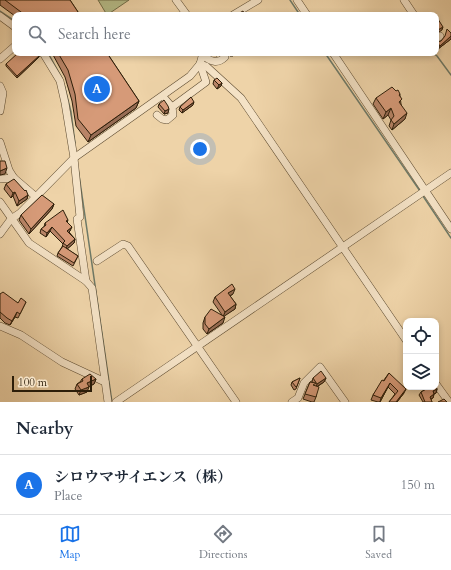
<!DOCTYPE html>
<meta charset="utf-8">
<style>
:root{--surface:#fff;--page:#f2f2f3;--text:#1f2937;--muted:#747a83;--line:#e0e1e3;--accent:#1a73e8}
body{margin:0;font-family:Cardo,"Noto Serif JP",serif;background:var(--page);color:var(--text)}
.controls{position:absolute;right:12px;bottom:12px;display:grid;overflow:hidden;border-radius:8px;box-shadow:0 2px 6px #0003}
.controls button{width:36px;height:36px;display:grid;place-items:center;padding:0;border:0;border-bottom:1px solid var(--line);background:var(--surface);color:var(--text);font:20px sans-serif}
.scale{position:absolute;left:12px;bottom:10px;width:80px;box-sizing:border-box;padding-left:4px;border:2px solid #2d1e09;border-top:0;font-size:11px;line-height:14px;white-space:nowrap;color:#2d1e09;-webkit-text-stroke:3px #f4e2c6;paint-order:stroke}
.you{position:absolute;left:200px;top:149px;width:14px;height:14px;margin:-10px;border:3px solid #fff;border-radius:50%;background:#1a73e8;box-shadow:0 0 0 6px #1a73e833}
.badge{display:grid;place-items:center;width:26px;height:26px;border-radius:50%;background:var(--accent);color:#fff;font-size:13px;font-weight:700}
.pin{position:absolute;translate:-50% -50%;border:2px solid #fff;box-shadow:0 1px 4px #0006}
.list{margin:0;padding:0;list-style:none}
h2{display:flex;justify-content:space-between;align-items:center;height:52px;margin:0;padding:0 16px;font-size:17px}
h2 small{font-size:13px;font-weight:400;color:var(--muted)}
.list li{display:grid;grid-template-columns:26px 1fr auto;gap:12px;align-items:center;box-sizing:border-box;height:60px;padding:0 16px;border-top:1px solid var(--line)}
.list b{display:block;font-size:15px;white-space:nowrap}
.list p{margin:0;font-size:13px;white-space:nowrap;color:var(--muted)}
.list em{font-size:13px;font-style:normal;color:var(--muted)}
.icon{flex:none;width:22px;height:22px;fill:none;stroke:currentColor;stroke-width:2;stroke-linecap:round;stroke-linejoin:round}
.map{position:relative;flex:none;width:451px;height:402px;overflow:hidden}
.search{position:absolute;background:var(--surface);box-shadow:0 2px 6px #0003;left:12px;right:12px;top:12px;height:44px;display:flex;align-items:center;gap:10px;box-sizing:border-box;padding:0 14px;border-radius:8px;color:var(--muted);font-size:15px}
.sheet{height:112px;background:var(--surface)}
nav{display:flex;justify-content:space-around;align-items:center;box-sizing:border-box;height:56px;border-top:1px solid var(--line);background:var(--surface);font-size:11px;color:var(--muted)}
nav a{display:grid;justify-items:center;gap:2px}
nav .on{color:var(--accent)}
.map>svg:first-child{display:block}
.grass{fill:#b6bd89;stroke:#726e49}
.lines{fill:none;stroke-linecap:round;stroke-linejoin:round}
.stream{stroke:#6e7a68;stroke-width:1.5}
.minor-casing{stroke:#5d4b31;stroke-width:8}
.minor{stroke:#f4e2c6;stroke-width:7}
.wall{fill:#b88467;stroke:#2d1e09}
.shaded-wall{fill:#966c54;stroke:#2d1e09}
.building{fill:#d69a78;stroke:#2d1e09}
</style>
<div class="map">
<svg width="451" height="402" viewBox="0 0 451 402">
<rect width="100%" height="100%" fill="#eed3a8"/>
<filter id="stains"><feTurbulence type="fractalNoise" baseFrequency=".005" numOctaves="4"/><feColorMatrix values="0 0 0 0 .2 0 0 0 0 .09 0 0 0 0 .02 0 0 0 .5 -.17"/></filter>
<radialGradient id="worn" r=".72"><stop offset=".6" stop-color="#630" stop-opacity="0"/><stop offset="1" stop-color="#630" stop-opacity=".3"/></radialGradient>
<!-- grass -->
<polygon class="grass" points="98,0 129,0 107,15"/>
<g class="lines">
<!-- stream -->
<g class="stream">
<polyline points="290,0 300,15"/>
<polyline points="0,11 15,21"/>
<polyline points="48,53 62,78"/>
<polyline points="325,53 420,191"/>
<polyline points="433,53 437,56 451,75"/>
<polyline points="64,84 71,112 75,143"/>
<polyline points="78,168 112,402"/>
<polyline points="423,196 451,238"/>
</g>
<!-- minor casing -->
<g class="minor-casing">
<g id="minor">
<polyline points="176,0 187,15"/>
<polyline points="297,0 307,15"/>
<polyline points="404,0 414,15"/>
<polyline points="233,15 258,0"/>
<polyline points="0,16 15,27"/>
<polyline points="436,41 440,36"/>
<polyline points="43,53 60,81 65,103 74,158 80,217 77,219 86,281 92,288 108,402"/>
<polyline points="333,53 451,229"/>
<path d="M203,56C211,61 217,65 225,57L224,53"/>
<polyline points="0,59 15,46"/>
<polyline points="200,64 206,66 241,98 406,340"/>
<polyline points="0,86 3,93 0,111"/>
<polyline points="165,99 172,107"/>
<polyline points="157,115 162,119 167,120 173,115 172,107 206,82 200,64"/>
<polyline points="0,142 9,170 14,178 0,179"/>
<polyline points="14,178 35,196"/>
<polyline points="0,202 29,243 86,281"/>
<polyline points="0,234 11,219 20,213 74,158 190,76 200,64 203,53"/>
<polyline points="97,261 123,244 128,246 236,402"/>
<polyline points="0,326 21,335 62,362 105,382"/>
<polyline points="436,384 449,402"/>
<polyline points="116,402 451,173"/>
<polyline points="292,402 298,398 304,383 320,367 345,402"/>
</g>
</g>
<!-- minor -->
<use href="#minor" class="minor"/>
</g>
<!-- wall -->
<g class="wall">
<polygon points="0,0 70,0 80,15 15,15 15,16 0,5"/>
<polygon points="451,33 451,39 438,49 436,47 437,42 441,41"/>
<polygon points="52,53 107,53 139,101 136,108 88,142 76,126 72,101 65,77"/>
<polygon points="208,53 219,53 219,54 218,54 217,56"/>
<polygon points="229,53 235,53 233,56 230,56"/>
<polygon points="39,57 17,78 6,66 6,64"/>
<polygon points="214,80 222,83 221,86 217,89 213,84"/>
<polygon points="396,91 400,94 400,96 401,104 405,119 392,130 389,126 391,120 388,115 383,119 373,104 376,98"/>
<polygon points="159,104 168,113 164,114 158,107"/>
<polygon points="193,105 182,113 179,110 180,107"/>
<polygon points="6,184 28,195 27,199 17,206 13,196 11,198 4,189"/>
<polygon points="54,204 52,209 29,234 19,220 21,215"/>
<polygon points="68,220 67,223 70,231 69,232 75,239 74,243 67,249 78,256 73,266 57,256 58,253 62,247 63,244 50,231 46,237 40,233 41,229 44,227 45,223"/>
<polygon points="0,294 18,303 26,302 18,318 15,317 10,325 5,323 0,318"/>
<polygon points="233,294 230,296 236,304 235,309 223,316 223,323 207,334 203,329 203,323 205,317 222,315 213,302 215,297"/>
<polygon points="389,373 404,393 397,402 389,402 395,394 388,387 380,402 378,402 371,400 373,395"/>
<polygon points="300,378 296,389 294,390 291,385 292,382"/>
<polygon points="313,378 326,378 324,382 317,387 316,397 314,402 312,402 303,399 310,382 312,382"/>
<polygon points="82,379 96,379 94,384 88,387 87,392 79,395 75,389 77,384 80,382"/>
<polygon points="428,387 436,387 437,389 436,393 434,394 433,398 431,399 432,402 423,402 419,395 421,392 428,388"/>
</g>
<!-- shaded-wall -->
<g class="shaded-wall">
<polygon points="443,27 442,30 436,34 436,31"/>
<polygon points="451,36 451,39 438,49 440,46"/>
<polygon points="40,55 39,57 17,78 17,76"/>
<polygon points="222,83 221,86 217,89 219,85"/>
<polygon points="139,101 136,108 88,142 91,135"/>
<polygon points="194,102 193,105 182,113 183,110"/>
<polygon points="391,108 388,115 383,119 386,112"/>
<polygon points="169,109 168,113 164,114 165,111"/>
<polygon points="407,113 405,119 392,130 394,124"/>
<polygon points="7,168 5,174 0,175 0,171"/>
<polygon points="15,192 13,196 11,198 13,193"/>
<polygon points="28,195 27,199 17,206 19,201"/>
<polygon points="54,204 52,209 29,234 31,229"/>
<polygon points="52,227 50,231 46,237 47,233"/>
<polygon points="72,227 70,231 66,235 67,231"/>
<polygon points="75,239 74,243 66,250 67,246"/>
<polygon points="235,289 233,294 226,298 228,293"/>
<polygon points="236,304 235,309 223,317 225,312"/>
<polygon points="17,312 15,317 10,325 12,321"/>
<polygon points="225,317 223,323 207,334 209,329"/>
<polygon points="326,378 324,382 316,387 317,384"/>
<polygon points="96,379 94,384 86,388 89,387 87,392 79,395 81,390 87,383"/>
<polygon points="390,383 388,387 380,402 381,398"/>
<polygon points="406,389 404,393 397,402 396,402"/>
<polygon points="437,389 436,393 431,395 433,391"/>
<polygon points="434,394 433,398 429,400 430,397"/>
</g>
<!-- building -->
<g class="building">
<polygon points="5,0 70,0 80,15 25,15"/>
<polygon points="243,11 245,15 236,15"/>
<polygon points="436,16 443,27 436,31"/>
<polygon points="447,29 451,33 451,36 440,46 437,42 441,41 445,36"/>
<polygon points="18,53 39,53 40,55 17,76 6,64"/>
<polygon points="58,53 107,53 139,101 91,135 78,119 75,94 68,70"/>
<polygon points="217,78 222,83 219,85 214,80"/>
<polygon points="392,87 396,91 398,90 400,94 399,95 402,99 399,102 407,113 394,124 391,120 394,116 391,108 386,112 376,98"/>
<polygon points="191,97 194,102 183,110 180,107"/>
<polygon points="164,100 168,106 169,109 165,111 159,104"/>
<polygon points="0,161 5,161 7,168 0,171"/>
<polygon points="14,179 25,191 26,190 28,195 19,201 15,192 13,193 6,184"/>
<polygon points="42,195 54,204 31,229 21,215"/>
<polygon points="63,210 68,220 66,221 72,227 67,231 75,239 67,246 63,243 65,241 52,227 47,233 41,229 46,225 45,223"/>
<polygon points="63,246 78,256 74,263 58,253"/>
<polygon points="232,284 235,289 228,293 236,304 225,312 215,297"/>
<polygon points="3,292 18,303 21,298 26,302 20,314 17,312 12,321 7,318 0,312 0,294"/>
<polygon points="211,309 225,317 209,329 205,324 205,317"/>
<polygon points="321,371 326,378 317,384 313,378"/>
<polygon points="389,373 406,389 396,402 389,402 398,391 390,383 381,398 373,395 382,380 384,381"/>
<polygon points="90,374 96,379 87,383 89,387 81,390 77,384 83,381 82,379"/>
<polygon points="300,378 297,386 296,387 292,382"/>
<polygon points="310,382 316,383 313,385 319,387 316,397 305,394"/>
<polygon points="430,387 436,387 437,389 433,391 434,394 430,397 432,402 425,402 421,392"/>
<polygon points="444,399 447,402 438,402"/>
</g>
<rect width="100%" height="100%" filter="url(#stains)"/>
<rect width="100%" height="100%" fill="url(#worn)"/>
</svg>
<div class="controls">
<button><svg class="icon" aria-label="locate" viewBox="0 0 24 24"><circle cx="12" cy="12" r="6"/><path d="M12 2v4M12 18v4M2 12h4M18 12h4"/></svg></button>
<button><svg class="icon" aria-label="layers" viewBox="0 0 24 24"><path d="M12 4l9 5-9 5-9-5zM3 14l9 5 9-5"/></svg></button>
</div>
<div class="scale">100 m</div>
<div class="you"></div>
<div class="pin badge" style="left:97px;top:89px">A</div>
<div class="search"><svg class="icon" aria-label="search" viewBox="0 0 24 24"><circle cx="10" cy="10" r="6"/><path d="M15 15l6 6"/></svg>Search here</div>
</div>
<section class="sheet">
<h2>Nearby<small></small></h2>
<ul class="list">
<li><span class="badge">A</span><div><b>シロウマサイエンス（株）</b><p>Place</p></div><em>150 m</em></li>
</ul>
</section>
<nav>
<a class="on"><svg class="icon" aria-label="map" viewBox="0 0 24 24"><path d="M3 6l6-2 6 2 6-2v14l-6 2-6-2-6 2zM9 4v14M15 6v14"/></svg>Map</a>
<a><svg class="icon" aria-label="directions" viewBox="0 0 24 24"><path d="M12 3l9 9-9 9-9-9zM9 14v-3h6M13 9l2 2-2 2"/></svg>Directions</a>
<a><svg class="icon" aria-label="saved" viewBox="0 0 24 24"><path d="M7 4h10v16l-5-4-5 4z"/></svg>Saved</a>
</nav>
